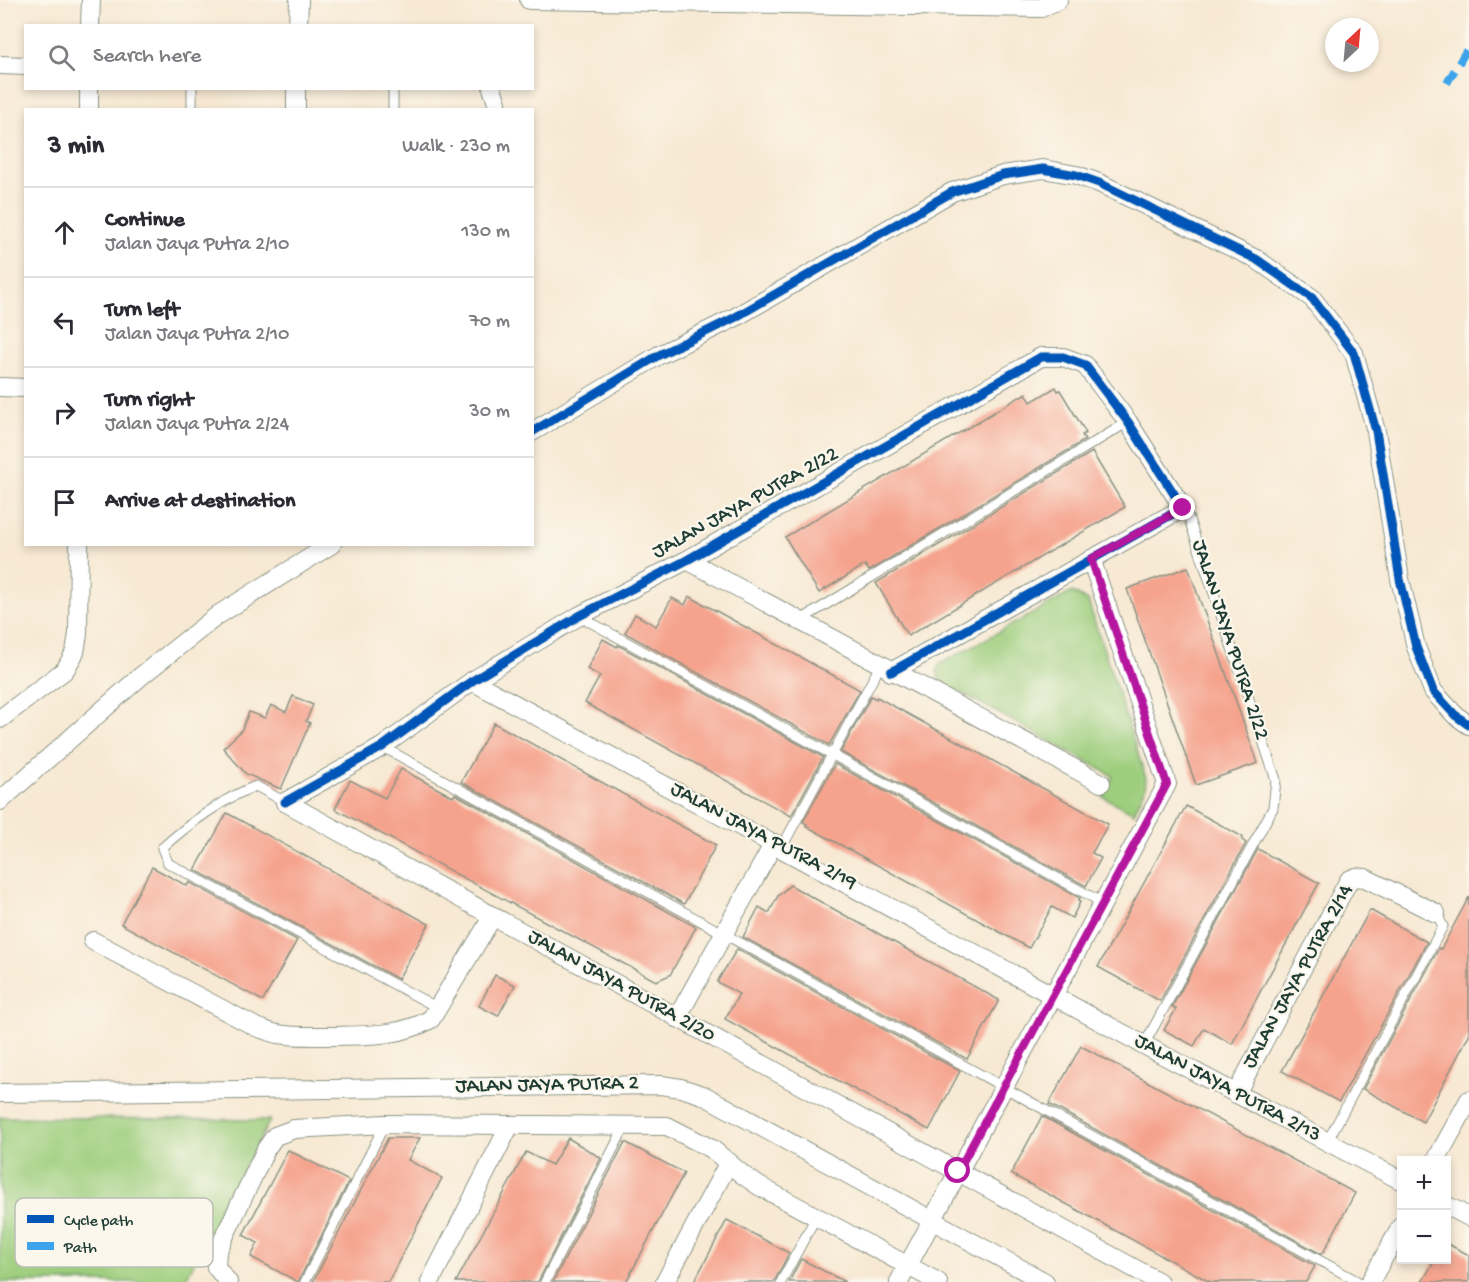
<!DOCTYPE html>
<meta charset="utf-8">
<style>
:root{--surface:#fff;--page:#f2f2f3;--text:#2b2b33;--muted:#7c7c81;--line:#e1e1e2}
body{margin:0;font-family:"Gochi Hand",sans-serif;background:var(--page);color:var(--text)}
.controls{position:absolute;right:18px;bottom:18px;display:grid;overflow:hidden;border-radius:0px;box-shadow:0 3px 9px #0003}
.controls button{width:54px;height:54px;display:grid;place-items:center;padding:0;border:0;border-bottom:2px solid var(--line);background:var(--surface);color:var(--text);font:30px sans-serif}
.compass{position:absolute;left:1325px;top:18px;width:54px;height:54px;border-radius:50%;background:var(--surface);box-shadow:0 3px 9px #0003;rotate:26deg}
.stop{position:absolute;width:18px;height:18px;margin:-14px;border:4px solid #b5179e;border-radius:50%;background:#fff}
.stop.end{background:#b5179e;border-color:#fff;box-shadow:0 2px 6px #0008}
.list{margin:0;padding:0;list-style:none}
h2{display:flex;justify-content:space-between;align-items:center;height:78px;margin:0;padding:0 24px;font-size:26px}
h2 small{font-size:20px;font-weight:400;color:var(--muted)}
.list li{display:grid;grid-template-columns:39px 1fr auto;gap:18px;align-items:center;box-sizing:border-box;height:90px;padding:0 24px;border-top:2px solid var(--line)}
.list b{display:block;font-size:22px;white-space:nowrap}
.list p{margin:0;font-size:20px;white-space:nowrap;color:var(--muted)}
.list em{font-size:20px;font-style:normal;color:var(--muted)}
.icon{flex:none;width:33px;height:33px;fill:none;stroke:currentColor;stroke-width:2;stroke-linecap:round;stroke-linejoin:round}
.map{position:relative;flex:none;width:1469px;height:1282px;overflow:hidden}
.search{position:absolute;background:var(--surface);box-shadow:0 3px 9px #0003;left:24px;top:24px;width:510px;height:66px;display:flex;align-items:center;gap:15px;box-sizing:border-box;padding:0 21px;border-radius:0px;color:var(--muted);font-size:22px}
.panel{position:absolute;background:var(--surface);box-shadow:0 3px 9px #0003;left:24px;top:108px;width:510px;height:438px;border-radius:0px}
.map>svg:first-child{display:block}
.green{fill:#9dce7d;stroke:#5e8658;stroke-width:1.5}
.building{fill:#f5a38d}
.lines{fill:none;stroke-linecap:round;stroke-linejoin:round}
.lane-casing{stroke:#8b9384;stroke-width:11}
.street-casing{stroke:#8b9384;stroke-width:20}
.lane{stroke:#fff;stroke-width:9}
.street{stroke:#fff;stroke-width:18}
.quiet{stroke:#3da4eb;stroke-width:8;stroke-dasharray:15 8;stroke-linecap:butt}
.cycleway-casing{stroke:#fbf7ec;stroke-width:13}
.cycleway{stroke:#0057b8;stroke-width:9}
.route{stroke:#b5179e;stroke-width:8}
.labels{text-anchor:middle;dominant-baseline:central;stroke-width:4.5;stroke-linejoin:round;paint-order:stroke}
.street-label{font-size:21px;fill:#1f3d34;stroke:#fbf7ec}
.key{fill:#fbf7ec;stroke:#b9bfb5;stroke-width:1.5}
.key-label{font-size:16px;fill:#1f3d34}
</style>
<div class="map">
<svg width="1469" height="1282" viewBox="0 0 1469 1282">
<rect width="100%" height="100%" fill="#fbf7ec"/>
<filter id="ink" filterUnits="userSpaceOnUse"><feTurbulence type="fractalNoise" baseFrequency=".0167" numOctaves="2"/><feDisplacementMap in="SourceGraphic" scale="12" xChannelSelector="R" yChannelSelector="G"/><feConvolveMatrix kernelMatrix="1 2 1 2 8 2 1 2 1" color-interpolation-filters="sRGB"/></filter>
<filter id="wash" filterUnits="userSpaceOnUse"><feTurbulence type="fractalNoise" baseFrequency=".008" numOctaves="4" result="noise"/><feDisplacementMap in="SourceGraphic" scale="24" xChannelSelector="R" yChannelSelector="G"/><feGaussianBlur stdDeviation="1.35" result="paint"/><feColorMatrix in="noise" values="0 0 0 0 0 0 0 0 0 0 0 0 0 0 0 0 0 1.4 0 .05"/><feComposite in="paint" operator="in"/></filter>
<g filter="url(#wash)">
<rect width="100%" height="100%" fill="#f7e9d3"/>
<!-- green -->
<g class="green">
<polygon points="1072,592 1088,601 1146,778 1145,789 1134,813 1103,797 1113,776 940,681 937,670 940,664"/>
<polygon points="0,1117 270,1120 184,1282 0,1282"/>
</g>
<g id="blocks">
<!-- building -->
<g class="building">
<polygon points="1056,387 1058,391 1060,390 1086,433 1082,435 1085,440 869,571 865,565 819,593 785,537 1026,393 1031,402"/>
<polygon points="1092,452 1125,507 908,636 876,583"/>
<polygon points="1188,567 1258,763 1196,785 1127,589"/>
<polygon points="689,596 860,690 829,745 625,633 635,614 656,626 672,598 685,605"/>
<polygon points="603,639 617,647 618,645 823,757 791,816 585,703 600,676 587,669"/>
<polygon points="293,696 313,705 306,721 310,723 281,789 246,774 223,748 241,731 249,712 265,718 271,705 286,712"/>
<polygon points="871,696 876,699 877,697 1108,824 1092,853 1101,858 1086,886 841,752"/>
<polygon points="494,723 716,845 684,904 461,782"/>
<polygon points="835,764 1080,898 1078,901 1080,902 1072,918 1052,907 1029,948 806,826 807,824 803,822"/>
<polygon points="401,769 453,797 455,794 696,927 670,975 656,981 335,809 350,780 385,798"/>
<polygon points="1186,806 1243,837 1242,840 1246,843 1160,1001 1098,967"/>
<polygon points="227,813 429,924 398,979 195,870"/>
<polygon points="1258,849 1319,883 1232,1044 1204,1028 1194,1046 1164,1030 1176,1009 1172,1007"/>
<polygon points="152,867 187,886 189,882 297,940 263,1001 121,924"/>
<polygon points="790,885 999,1000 967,1059 743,937 759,907 769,913 778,896"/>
<polygon points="1469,897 1469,1035 1423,1122 1363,1089 1439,948 1441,949"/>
<polygon points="1370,910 1427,942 1339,1102 1282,1071"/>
<polygon points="737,949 960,1071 929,1130 725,1019 739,994 717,982"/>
<polygon points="495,975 515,985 498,1016 479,1006"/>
<polygon points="1081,1046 1355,1193 1324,1251 1321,1254 1049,1104"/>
<polygon points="1042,1116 1315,1266 1306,1282 1210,1282 1011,1174"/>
<polygon points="388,1138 420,1138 408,1160 442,1178 388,1282 313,1282"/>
<polygon points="568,1138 601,1158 538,1282 456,1282 526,1152 552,1165"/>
<polygon points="625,1142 684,1173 626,1282 553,1282"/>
<polygon points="288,1150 349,1181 298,1282 251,1257 258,1243 243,1235"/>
<polygon points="727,1220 789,1253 774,1282 694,1282"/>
<polygon points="1446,1243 1469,1255 1469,1282 1422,1282 1435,1260 1446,1260"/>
<polygon points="801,1259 845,1282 789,1282"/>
</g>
</g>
</g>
<g filter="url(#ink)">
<use href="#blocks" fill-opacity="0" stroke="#8b9384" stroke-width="1.5"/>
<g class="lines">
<!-- lane casing -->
<g class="lane-casing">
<g id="lane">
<polyline points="192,110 192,88"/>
<polyline points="393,110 393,88"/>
<polyline points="579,616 1103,903"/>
<polyline points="799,621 1128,422"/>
<polyline points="383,747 1359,1282"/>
<path d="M285,802L256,786C225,797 186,826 162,848L168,863L438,1008"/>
<polyline points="782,847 880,666"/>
<polyline points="1144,1045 1273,808 1276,780 1189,519 1183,508"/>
<polyline points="1327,1142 1443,926 1436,913"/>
<polyline points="305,1282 385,1124"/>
<polyline points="545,1282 625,1126"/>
<polyline points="781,1282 816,1217"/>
</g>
</g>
<!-- street casing -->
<g class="street-casing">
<g id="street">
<polyline points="529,0 1041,8 1058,0"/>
<polyline points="90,26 91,0"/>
<polyline points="298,26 299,0"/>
<polyline points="0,65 26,66"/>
<polyline points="492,88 497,103 497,110"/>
<polyline points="89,110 89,88"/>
<polyline points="296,110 296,88"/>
<polyline points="0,387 26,388"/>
<polyline points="532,432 659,355 734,318 952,192 1003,175 1043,169 1076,175 1099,183 1256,259 1312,298 1354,353 1376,431 1400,579 1416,647 1433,691 1455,715 1469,725"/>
<polyline points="687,560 1101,783"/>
<polyline points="472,681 1144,1045 1402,1181"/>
<polyline points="0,719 65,670 75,652 78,634 79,544"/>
<polyline points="0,801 141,676 218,615 332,544"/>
<polyline points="285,802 382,747 472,681 579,616 687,560 1041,357 1063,357 1085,365 1128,422 1183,508 891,672"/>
<polyline points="285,802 1159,1282"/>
<path d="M93,941L256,1027C263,1029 271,1033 278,1034C295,1037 313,1036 330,1036C365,1035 400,1037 431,1019L493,916"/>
<polyline points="677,1018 774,843"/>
<polyline points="0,1093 661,1085 681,1088 703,1095 1045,1282"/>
<polyline points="1236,1094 1349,880 1356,877 1365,878 1436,913"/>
<polyline points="1436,1160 1469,1100"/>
<polyline points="1446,1205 1469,1217"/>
<polyline points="228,1282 216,1267 217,1252 266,1149 275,1136 294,1129 385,1124 667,1126 712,1149 743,1175 759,1186 938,1282"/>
<polyline points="430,1282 510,1125"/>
<polyline points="665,1282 729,1162"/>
<polyline points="899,1282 1167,784 1091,559"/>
<polyline points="1370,1282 1402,1225"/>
</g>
</g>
<!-- lane -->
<use href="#lane" class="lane"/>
<!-- street -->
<use href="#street" class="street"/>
<!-- quiet -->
<polyline class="quiet" points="1447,83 1469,46"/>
<!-- cycleway casing -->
<g class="cycleway-casing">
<g id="cycleway">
<polyline points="532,432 659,355 734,318 952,192 1003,175 1043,169 1076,175 1099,183 1256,259 1312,298 1354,353 1376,431 1400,579 1416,647 1433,691 1455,715 1469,725"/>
<polyline points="285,802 382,747 472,681 579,616 687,560 1041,357 1063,357 1085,365 1128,422 1183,508 891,672"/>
</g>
</g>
<!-- cycleway -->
<use href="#cycleway" class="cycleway"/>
</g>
</g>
<g class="lines" filter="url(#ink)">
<!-- route -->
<polyline class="route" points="958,1171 1167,784 1091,559 1183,508"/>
</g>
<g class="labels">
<!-- street labels -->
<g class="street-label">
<text transform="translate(746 504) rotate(-29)">JALAN JAYA PUTRA 2/22</text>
<text transform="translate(1229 640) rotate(72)">JALAN JAYA PUTRA 2/22</text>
<text transform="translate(763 837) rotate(28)">JALAN JAYA PUTRA 2/19</text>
<text transform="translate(1299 977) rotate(-61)">JALAN JAYA PUTRA 2/14</text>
<text transform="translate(621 987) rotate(29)">JALAN JAYA PUTRA 2/20</text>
<text transform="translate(547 1086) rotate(-1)">JALAN JAYA PUTRA 2</text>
<text transform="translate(1227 1089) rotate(28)">JALAN JAYA PUTRA 2/13</text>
</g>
</g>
<!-- legend -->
<rect x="15" y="1198" width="198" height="69" rx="9" class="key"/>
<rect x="27" y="1215" width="27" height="8" fill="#0057b8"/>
<rect x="27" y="1242" width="27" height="8" fill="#3da4eb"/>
<g class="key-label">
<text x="64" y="1225">Cycle path</text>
<text x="64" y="1252">Path</text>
</g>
</svg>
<div class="controls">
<button>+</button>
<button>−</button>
</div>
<svg class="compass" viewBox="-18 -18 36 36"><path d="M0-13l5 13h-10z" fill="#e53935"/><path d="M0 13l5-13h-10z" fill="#7c7c81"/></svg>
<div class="stop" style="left:958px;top:1171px"></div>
<div class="stop end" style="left:1183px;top:508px"></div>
<div class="search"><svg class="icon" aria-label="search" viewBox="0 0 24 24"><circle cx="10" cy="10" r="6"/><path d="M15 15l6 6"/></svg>Search here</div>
<section class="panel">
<h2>3 min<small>Walk · 230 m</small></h2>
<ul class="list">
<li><svg class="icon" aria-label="ahead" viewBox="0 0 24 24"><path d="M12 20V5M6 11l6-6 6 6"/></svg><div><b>Continue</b><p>Jalan Jaya Putra 2/10</p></div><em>130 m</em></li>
<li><svg class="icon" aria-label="left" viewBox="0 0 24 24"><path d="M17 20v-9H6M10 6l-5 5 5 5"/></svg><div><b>Turn left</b><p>Jalan Jaya Putra 2/10</p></div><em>70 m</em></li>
<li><svg class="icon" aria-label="right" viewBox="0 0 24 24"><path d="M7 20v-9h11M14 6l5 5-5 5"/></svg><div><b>Turn right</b><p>Jalan Jaya Putra 2/24</p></div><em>30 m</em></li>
<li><svg class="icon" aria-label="arrive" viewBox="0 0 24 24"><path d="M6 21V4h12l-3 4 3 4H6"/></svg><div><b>Arrive at destination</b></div></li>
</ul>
</section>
</div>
